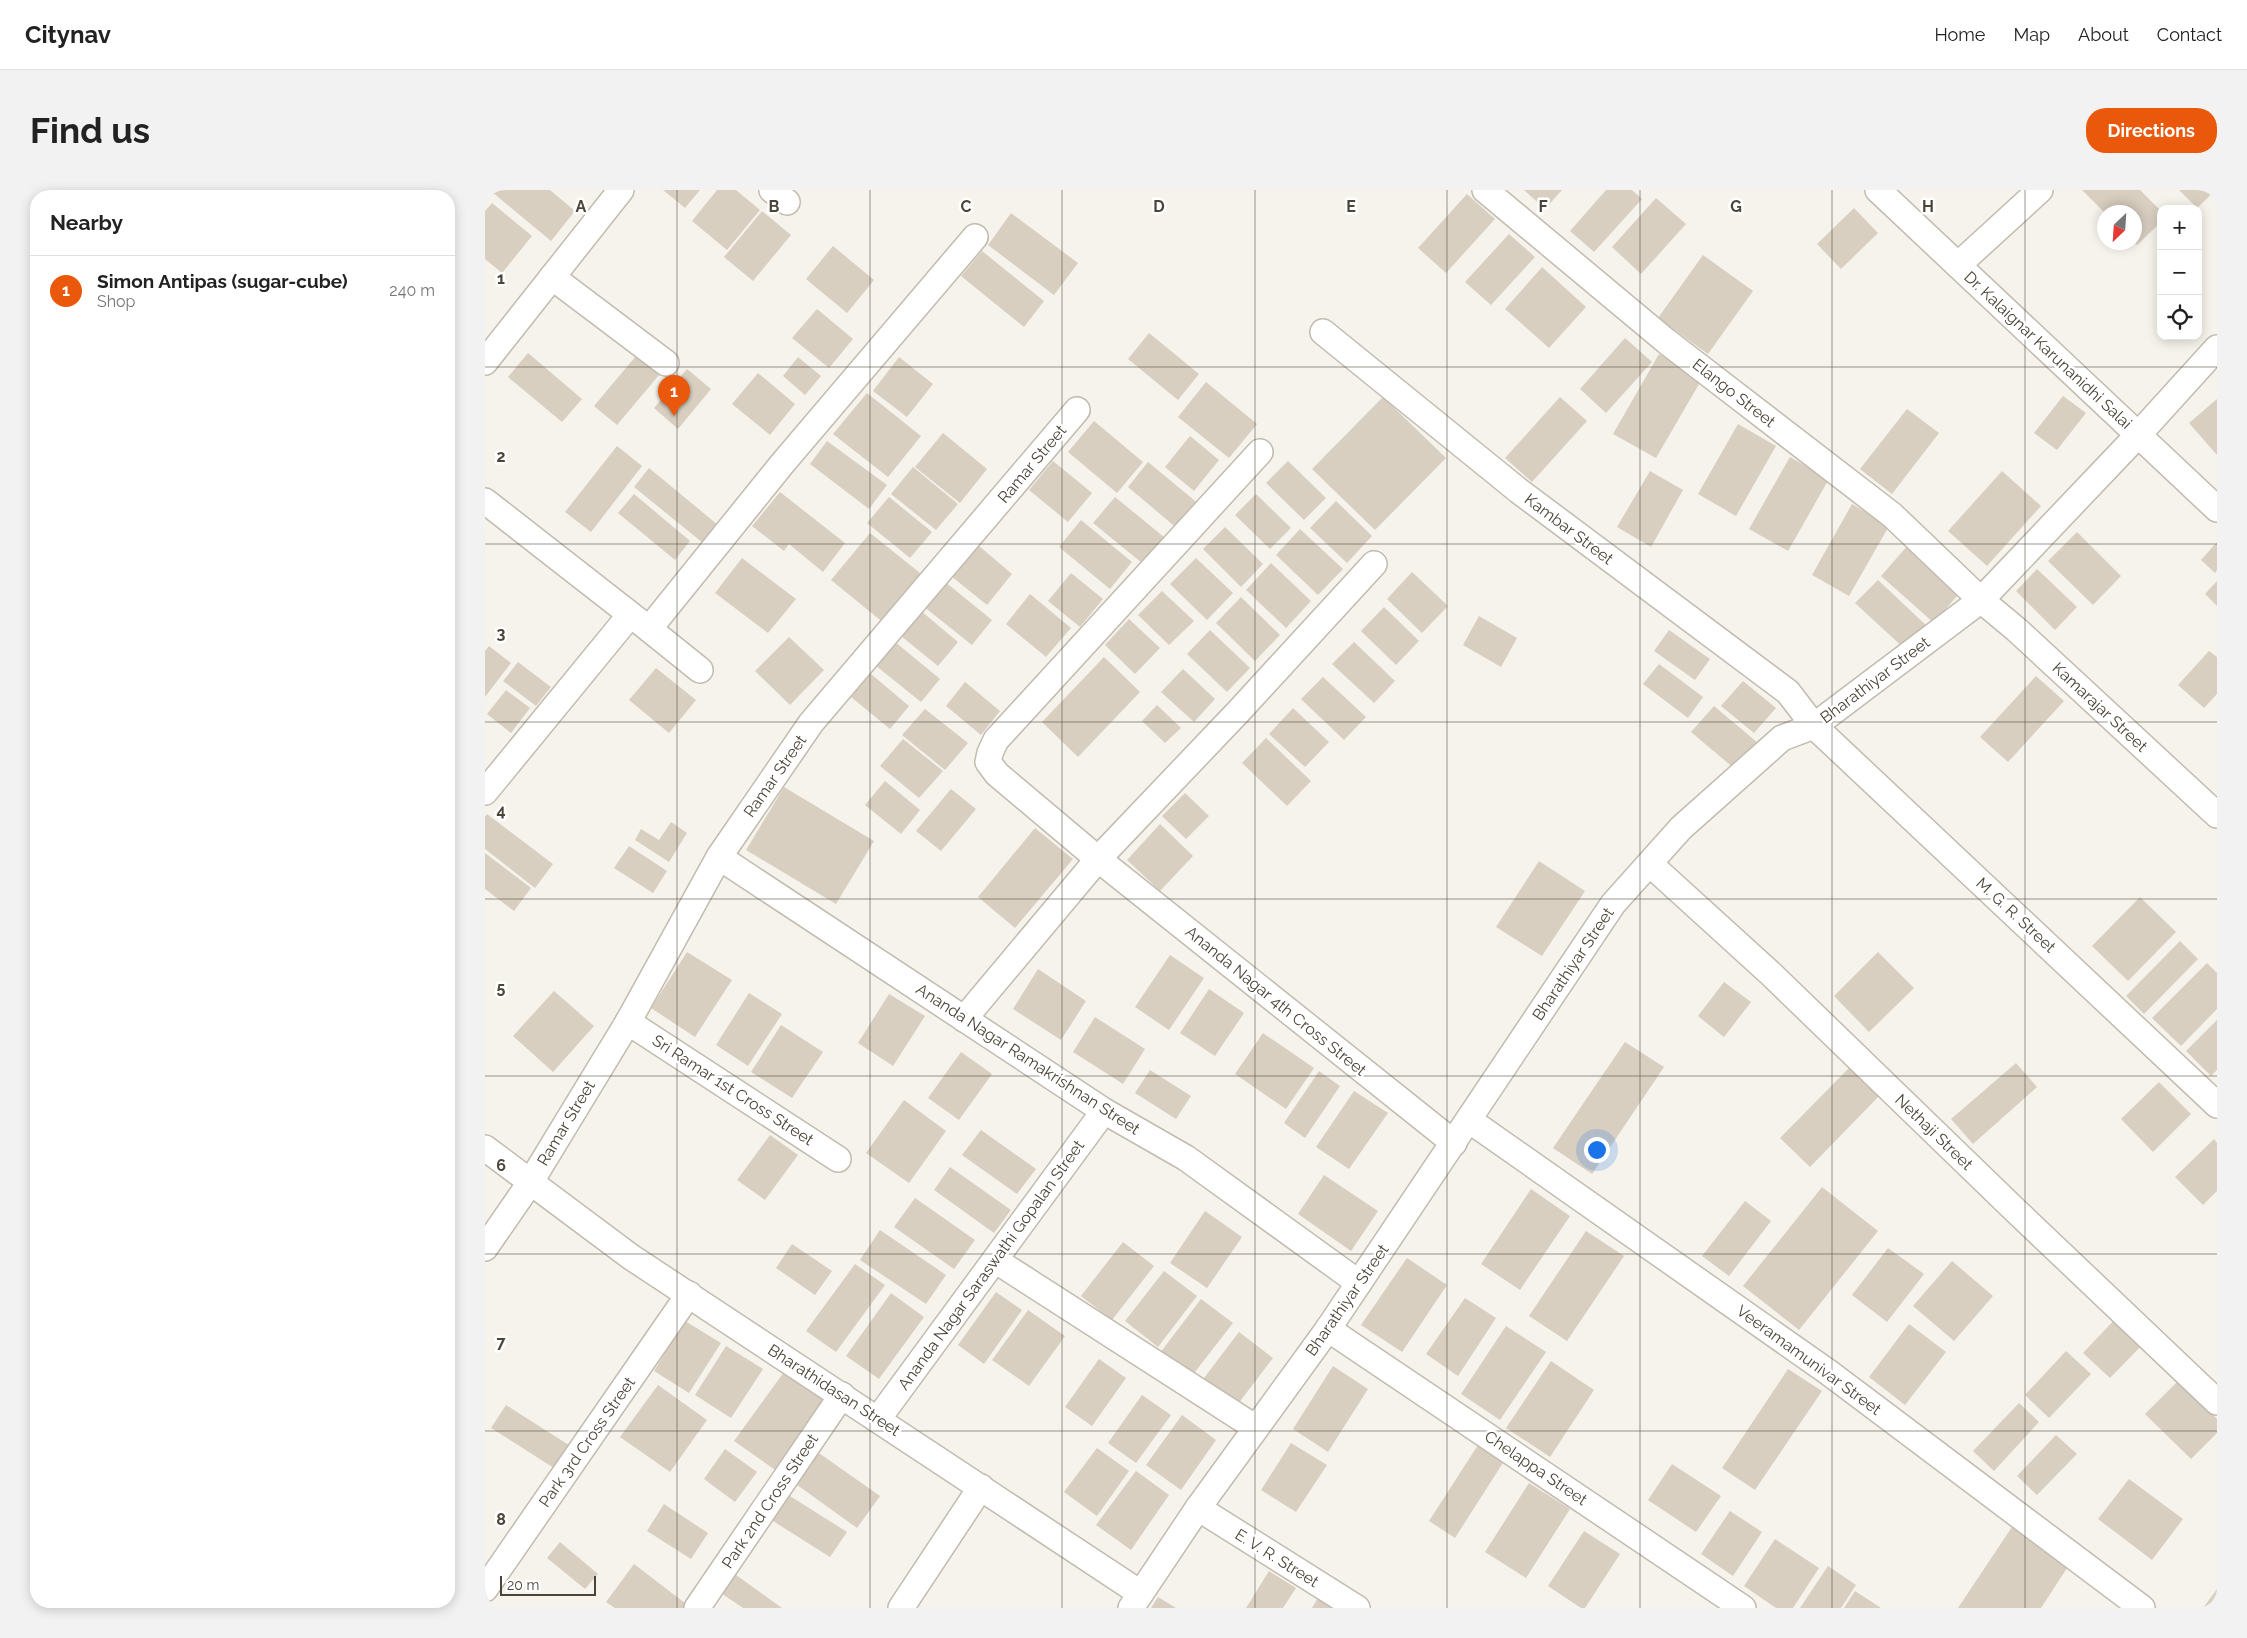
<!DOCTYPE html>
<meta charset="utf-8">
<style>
:root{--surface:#fff;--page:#f2f2f2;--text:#222;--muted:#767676;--line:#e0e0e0;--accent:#ea580c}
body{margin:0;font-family:Raleway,sans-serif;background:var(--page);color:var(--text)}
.controls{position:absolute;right:15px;top:15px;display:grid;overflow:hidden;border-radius:10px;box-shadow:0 2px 12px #0003}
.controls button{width:45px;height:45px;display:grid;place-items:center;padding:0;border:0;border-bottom:1px solid var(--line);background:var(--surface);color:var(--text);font:25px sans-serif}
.compass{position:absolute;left:1612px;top:15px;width:45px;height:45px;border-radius:50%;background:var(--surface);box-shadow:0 2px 12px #0003;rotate:205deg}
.scale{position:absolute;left:15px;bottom:12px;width:96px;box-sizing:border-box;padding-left:5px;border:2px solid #4b4439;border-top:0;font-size:14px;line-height:18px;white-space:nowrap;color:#4b4439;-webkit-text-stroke:4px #fff;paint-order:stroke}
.you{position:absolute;left:1111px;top:959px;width:18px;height:18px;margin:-12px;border:4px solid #fff;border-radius:50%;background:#1a73e8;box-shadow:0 0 0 8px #1a73e833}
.badge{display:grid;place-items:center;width:32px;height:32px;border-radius:50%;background:var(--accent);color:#fff;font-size:16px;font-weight:700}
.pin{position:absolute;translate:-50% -41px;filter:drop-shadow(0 1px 2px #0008)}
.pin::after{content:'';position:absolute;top:26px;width:18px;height:15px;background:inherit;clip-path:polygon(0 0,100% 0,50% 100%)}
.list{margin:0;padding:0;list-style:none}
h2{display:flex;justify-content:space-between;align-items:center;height:65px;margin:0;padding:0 20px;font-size:21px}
h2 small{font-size:16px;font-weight:400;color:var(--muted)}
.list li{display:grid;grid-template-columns:32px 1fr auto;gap:15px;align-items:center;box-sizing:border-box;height:70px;padding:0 20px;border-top:1px solid var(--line)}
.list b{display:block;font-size:19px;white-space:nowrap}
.list p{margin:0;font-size:16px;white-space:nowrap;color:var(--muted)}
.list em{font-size:16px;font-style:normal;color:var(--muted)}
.icon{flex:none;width:28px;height:28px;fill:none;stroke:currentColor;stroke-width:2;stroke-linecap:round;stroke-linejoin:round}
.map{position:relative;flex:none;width:1732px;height:1418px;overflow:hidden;border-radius:20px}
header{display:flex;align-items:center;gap:30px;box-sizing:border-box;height:70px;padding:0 25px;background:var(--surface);border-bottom:1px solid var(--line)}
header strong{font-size:24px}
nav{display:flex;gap:28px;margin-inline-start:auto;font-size:18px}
.intro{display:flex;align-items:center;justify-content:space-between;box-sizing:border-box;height:120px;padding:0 30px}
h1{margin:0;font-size:35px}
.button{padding:12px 22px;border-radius:20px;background:var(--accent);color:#fff;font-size:18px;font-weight:700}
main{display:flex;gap:30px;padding:0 30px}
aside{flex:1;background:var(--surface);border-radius:20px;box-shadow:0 2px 12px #0003}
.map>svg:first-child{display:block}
.building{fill:#d8cfc1}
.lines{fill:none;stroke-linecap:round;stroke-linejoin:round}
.street-casing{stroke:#c2bbae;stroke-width:28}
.street{stroke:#fff;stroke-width:25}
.grid{fill:none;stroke:#4b4439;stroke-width:1;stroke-opacity:0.55}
.labels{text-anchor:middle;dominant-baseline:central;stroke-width:5;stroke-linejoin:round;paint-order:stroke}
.street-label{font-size:16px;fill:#4b4439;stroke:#fff}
.grid-label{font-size:16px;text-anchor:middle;font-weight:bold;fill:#4b4439;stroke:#fff;stroke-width:5;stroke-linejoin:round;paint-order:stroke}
</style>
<header>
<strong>Citynav</strong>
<nav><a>Home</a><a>Map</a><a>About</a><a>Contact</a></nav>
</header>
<div class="intro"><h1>Find us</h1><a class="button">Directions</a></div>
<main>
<aside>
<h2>Nearby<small></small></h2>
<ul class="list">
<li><span class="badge">1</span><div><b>Simon Antipas (sugar-cube)</b><p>Shop</p></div><em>240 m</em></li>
</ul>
</aside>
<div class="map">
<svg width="1732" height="1418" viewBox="0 0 1732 1418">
<rect width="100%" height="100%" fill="#f6f3ec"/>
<!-- building -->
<g class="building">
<polygon points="8,0 65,0 90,21 66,51 7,2"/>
<polygon points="178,0 215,0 200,18"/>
<polygon points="232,0 251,0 275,20 242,60 207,31"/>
<polygon points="1039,0 1077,0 1060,19"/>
<polygon points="1121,0 1147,0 1157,9 1109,62 1085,41"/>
<polygon points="1597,0 1655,0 1676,21 1676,32 1652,55 1650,53 1650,22 1619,22"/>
<polygon points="1694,0 1731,0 1712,18"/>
<polygon points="982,4 1010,29 961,83 933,58"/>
<polygon points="1171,8 1201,34 1156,84 1127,57"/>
<polygon points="7,13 47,46 17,83 0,69 0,21"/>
<polygon points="1369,18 1393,43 1356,79 1332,54"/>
<polygon points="277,21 306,45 268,91 239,67"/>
<polygon points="526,23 593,73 569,105 503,55"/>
<polygon points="1024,44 1050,67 1006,115 980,92"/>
<polygon points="348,56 389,90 362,123 321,89"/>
<polygon points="497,61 559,111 539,137 476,86"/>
<polygon points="1218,65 1268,101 1223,164 1173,128"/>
<polygon points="1057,77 1101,117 1064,158 1020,119"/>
<polygon points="332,119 368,149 344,178 307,148"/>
<polygon points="664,143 714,184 693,210 643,169"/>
<polygon points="1140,148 1167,172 1121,223 1095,199"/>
<polygon points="156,160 179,179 132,235 109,216"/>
<polygon points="43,163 97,209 77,232 23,187"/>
<polygon points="1174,164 1217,189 1171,268 1128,244"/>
<polygon points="313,167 336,186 320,205 298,186"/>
<polygon points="414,167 448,194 422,227 388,201"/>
<polygon points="202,179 226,199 193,239 169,218"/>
<polygon points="273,183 310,214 285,245 247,214"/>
<polygon points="721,192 772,234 744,268 693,227"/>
<polygon points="382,203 436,246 403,287 348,244"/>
<polygon points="1578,206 1601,223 1572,260 1549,243"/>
<polygon points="898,207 961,268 890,340 827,279"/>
<polygon points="1075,207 1102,231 1047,292 1020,268"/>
<polygon points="1732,209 1732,265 1704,233"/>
<polygon points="1422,219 1454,243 1407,304 1375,279"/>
<polygon points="609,231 658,272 632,303 583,262"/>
<polygon points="1253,234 1291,256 1251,326 1213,304"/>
<polygon points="458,243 502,279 475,313 430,277"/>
<polygon points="705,246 734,270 709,301 680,277"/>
<polygon points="342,251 402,295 384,319 325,274"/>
<polygon points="132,256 157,276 106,342 80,322"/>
<polygon points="1305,267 1344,289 1303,361 1264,339"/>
<polygon points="568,271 607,303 583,332 544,300"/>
<polygon points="803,271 841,308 819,330 781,293"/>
<polygon points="663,272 715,315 694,340 643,297"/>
<polygon points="428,277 473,314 451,340 406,304"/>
<polygon points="164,278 233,335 218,353 149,297"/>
<polygon points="1165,281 1198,300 1166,357 1132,337"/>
<polygon points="1517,281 1556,316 1502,376 1463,341"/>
<polygon points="295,302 360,353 338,382 304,354 299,361 267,336"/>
<polygon points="149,304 205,351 190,370 133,323"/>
<polygon points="771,304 806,338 785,359 750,325"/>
<polygon points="404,307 447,342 425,368 382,333"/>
<polygon points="630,307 679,347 657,373 608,333"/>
<polygon points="851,311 887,346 862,373 825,338"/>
<polygon points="1367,314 1404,336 1364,406 1327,385"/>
<polygon points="596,330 647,372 625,399 574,357"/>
<polygon points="740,337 778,374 756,397 718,359"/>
<polygon points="815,339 858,379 833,405 791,365"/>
<polygon points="1592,342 1636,386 1608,415 1563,371"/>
<polygon points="385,343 445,391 405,438 346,390"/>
<polygon points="487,350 527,384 502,415 461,382"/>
<polygon points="1732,352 1732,380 1730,383 1716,370"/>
<polygon points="1424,354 1477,400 1449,433 1396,386"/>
<polygon points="257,368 311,409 283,443 230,403"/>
<polygon points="711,368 748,403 722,430 685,394"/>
<polygon points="786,373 826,411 801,438 761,400"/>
<polygon points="1552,379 1592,417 1570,440 1531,401"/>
<polygon points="927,382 963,416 937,443 902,409"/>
<polygon points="586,383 618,409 595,437 563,411"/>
<polygon points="1393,390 1444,438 1422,461 1370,413"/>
<polygon points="459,391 507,430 487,455 438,416"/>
<polygon points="1732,391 1732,416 1720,404"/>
<polygon points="677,401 709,431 684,455 653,425"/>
<polygon points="545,404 586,438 561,467 521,434"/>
<polygon points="756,407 795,445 770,471 731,433"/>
<polygon points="899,417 934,451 911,475 876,441"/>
<polygon points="436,421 473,452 453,476 416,446"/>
<polygon points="994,426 1032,448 1016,477 978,455"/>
<polygon points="644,429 675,458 650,484 620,455"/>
<polygon points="725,440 765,478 742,502 702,464"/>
<polygon points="1184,440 1225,469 1210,490 1169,461"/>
<polygon points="304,447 339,480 305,515 270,481"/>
<polygon points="409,451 455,489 436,512 390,475"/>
<polygon points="869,452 910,491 889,513 847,474"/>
<polygon points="4,456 26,473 0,507 0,461"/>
<polygon points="1724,461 1732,467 1732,504 1719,518 1693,495"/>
<polygon points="619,467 655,502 593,567 557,532"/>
<polygon points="33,472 66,497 51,516 18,491"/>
<polygon points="1174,474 1218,507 1203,528 1158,494"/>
<polygon points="171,478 211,510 184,543 144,510"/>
<polygon points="698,479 730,509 709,532 676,502"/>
<polygon points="386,484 424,516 405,539 366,507"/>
<polygon points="1551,486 1579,511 1523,572 1495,547"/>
<polygon points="838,487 881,527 859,550 816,509"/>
<polygon points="1258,491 1291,518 1269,543 1236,516"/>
<polygon points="480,492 515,521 496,545 461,516"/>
<polygon points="21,500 45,518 26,543 2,524"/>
<polygon points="672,515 696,538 680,553 657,531"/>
<polygon points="1229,516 1273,553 1251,580 1206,542"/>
<polygon points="808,518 844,552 820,577 784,544"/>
<polygon points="440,519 483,553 460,580 417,545"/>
<polygon points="781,548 826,591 802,616 757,573"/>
<polygon points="418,549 458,581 434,608 395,576"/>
<polygon points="400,591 435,620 416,644 380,615"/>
<polygon points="299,597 389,651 351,714 261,660"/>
<polygon points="466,599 491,619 456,661 431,641"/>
<polygon points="700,603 724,626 701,649 677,626"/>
<polygon points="2,624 68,674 50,698 0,659 0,627"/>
<polygon points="186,632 202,643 184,672 150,650 156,639 174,650"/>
<polygon points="675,634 708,666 675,701 642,670"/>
<polygon points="550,638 588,669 530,738 493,707"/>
<polygon points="144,656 182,681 168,703 129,678"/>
<polygon points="0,663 46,698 29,721 0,699"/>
<polygon points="1054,671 1100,701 1057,766 1011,737"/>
<polygon points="1655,707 1691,742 1643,791 1607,756"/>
<polygon points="1695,751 1713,769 1659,824 1641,806"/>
<polygon points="202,762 247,790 210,847 166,818"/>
<polygon points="1393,762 1429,798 1384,842 1349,806"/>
<polygon points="685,765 719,788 684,840 650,817"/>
<polygon points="1722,773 1732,783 1732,819 1696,856 1667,828"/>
<polygon points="553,779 601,811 576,850 528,819"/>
<polygon points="1239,792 1266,812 1239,847 1213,826"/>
<polygon points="724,799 759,823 730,866 695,843"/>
<polygon points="69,801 109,836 68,882 28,846"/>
<polygon points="264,803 297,824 263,876 231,855"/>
<polygon points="404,804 440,826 408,876 373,853"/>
<polygon points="610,827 660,859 638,894 588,862"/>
<polygon points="1732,830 1732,880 1726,886 1701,861"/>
<polygon points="296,835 338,862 307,908 266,882"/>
<polygon points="778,843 829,878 801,919 750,884"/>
<polygon points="1140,852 1179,877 1107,984 1068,958"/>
<polygon points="476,862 507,884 474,930 443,908"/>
<polygon points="1531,873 1552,897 1488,954 1466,929"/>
<polygon points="1366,876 1396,904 1325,977 1295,948"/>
<polygon points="665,880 706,906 691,929 650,903"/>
<polygon points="834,881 855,896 820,948 799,933"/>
<polygon points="1674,892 1706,924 1668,962 1636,929"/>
<polygon points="869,901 903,923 864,979 831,957"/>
<polygon points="419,910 461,941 424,993 381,963"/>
<polygon points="496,940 551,979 532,1004 477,965"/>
<polygon points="285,945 313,965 280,1010 252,990"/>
<polygon points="1729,949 1732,953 1732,1001 1718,1015 1690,987"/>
<polygon points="465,977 526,1020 509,1043 449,1000"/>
<polygon points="839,985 893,1021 866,1061 813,1024"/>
<polygon points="1337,997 1393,1041 1314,1140 1258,1096"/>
<polygon points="1046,999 1085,1026 1035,1100 996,1074"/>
<polygon points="430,1008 490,1050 469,1079 409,1037"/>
<polygon points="1260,1011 1286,1031 1244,1086 1217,1066"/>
<polygon points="720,1021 757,1047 722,1098 685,1073"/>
<polygon points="395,1040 461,1085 441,1114 375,1070"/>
<polygon points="1101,1041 1139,1066 1082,1151 1044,1126"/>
<polygon points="638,1052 669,1076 627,1130 596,1106"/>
<polygon points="307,1054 347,1081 330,1105 291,1078"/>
<polygon points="1403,1058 1439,1084 1402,1132 1367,1105"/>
<polygon points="922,1068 962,1095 917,1162 876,1135"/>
<polygon points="1467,1071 1508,1106 1469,1151 1428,1116"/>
<polygon points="370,1074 400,1095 351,1162 321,1141"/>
<polygon points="679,1081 712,1106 673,1157 640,1131"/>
<polygon points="511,1102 537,1120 499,1174 473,1155"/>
<polygon points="406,1103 439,1127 394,1189 361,1166"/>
<polygon points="980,1108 1011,1128 973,1186 941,1164"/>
<polygon points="716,1109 748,1133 706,1187 675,1163"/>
<polygon points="543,1120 580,1146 544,1196 507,1170"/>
<polygon points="1633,1126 1660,1152 1625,1188 1598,1163"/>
<polygon points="200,1131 236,1153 204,1203 169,1181"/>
<polygon points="1424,1134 1461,1162 1420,1215 1384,1187"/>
<polygon points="1021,1136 1061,1162 1015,1230 976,1204"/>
<polygon points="754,1142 788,1168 753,1214 719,1188"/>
<polygon points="241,1156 278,1179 246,1228 210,1205"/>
<polygon points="1581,1161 1606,1184 1564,1228 1540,1205"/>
<polygon points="614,1169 641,1188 607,1236 580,1217"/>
<polygon points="1066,1171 1109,1200 1065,1267 1021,1238"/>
<polygon points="848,1176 883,1199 843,1262 808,1239"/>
<polygon points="1303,1179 1337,1201 1270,1300 1237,1278"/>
<polygon points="299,1182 346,1215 296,1284 249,1251"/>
<polygon points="1694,1190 1732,1229 1732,1243 1706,1269 1660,1224"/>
<polygon points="173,1195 222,1230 185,1282 135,1247"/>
<polygon points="657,1205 686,1225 651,1273 623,1253"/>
<polygon points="1534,1213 1554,1232 1509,1281 1488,1261"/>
<polygon points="21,1215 87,1257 72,1280 6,1238"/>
<polygon points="697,1225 731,1250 696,1300 661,1275"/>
<polygon points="1571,1245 1592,1264 1552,1305 1532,1286"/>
<polygon points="995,1252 1021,1268 970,1348 944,1331"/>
<polygon points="806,1253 842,1275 811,1322 776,1300"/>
<polygon points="612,1258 644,1281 612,1326 579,1302"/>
<polygon points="240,1259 272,1282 250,1312 219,1289"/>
<polygon points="331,1261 395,1306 372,1338 308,1292"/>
<polygon points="1187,1274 1236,1306 1211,1342 1163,1310"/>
<polygon points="651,1281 684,1305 646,1360 611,1335"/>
<polygon points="1644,1289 1698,1329 1667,1370 1613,1329"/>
<polygon points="1044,1293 1085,1319 1041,1388 1000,1362"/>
<polygon points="297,1301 362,1342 345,1367 280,1326"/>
<polygon points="179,1314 223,1343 206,1369 162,1341"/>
<polygon points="1245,1321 1277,1342 1248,1386 1216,1364"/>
<polygon points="1529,1334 1586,1372 1556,1418 1473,1418"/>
<polygon points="1099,1341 1135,1364 1100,1418 1096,1418 1063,1396"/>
<polygon points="1290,1349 1334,1378 1308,1418 1291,1418 1259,1396"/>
<polygon points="75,1352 113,1384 100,1399 62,1368"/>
<polygon points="149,1374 205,1417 204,1418 130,1418 121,1412"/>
<polygon points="1343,1376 1371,1395 1356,1418 1315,1418"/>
<polygon points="784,1381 811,1398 798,1418 761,1418"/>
<polygon points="247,1382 297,1418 258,1418 233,1401"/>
<polygon points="1732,1399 1732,1418 1718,1418"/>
<polygon points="1370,1401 1396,1418 1359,1418"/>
<polygon points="834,1406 855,1418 827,1418"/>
<polygon points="673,1407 691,1418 666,1418"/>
</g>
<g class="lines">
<!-- street casing -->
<g class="street-casing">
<g id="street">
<polyline points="287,0 302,12"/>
<polyline points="1000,0 1181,151 1407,325 1496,410 1532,440 1732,625"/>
<polyline points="1393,0 1732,319"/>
<polyline points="1473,75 1555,0"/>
<polyline points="67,87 181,173"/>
<polyline points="838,142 1034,301 1303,502 1329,536 1732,915"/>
<polyline points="0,172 136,0"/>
<polyline points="775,262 511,550 505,563 503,572 512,584 613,669 969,953"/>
<polyline points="0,311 164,439 297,274 490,47"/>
<polyline points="164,439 215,480"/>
<polyline points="0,602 145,425"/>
<polyline points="234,667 619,921 701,968 874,1093"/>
<polyline points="1165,674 1286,784 1531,1021 1732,1212"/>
<polyline points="479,829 613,669 754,521 889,374"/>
<polyline points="143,832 353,969"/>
<polyline points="984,930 1343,1182 1657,1418"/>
<polyline points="0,958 146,1067 655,1403"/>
<polyline points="0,1058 45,993 143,832 234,667 326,533 592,220"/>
<polyline points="510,1070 771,1238"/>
<polyline points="843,1139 1258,1418"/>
<polyline points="393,1229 619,921"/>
<polyline points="713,1318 872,1418"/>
<polyline points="0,1399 204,1104"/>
<polyline points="212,1418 357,1205"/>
<polyline points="416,1418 496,1297"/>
<polyline points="646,1418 713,1318 843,1139 1128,714 1196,638 1297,548 1329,536 1496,410 1653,245 1732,158"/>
</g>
</g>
<!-- street -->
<use href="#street" class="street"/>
</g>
<!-- grid -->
<path class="grid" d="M192,0V1418M385,0V1418M577,0V1418M770,0V1418M962,0V1418M1155,0V1418M1347,0V1418M1540,0V1418M0,177H1732M0,354H1732M0,532H1732M0,709H1732M0,886H1732M0,1064H1732M0,1241H1732"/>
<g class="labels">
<!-- street labels -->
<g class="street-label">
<text transform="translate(1563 160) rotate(43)">Dr. Kalaignar Karunanidhi Salai</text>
<text transform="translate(1249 203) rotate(38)">Elango Street</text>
<text transform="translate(547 274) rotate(-50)">Ramar Street</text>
<text transform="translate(1084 339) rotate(37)">Kambar Street</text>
<text transform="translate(1390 490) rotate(-37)">Bharathiyar Street</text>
<text transform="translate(1615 517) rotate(43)">Kamarajar Street</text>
<text transform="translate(290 586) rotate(-55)">Ramar Street</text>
<text transform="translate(1531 725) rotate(43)">M. G. R. Street</text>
<text transform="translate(1088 774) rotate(-56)">Bharathiyar Street</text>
<text transform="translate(791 811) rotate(39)">Ananda Nagar 4th Cross Street</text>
<text transform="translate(543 869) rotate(33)">Ananda Nagar Ramakrishnan Street</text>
<text transform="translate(248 900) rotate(33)">Sri Ramar 1st Cross Street</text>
<text transform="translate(81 933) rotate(-59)">Ramar Street</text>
<text transform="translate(1449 942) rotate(44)">Nethaji Street</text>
<text transform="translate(506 1075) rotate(-54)">Ananda Nagar Saraswathi Gopalan Street</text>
<text transform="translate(862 1110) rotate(-55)">Bharathiyar Street</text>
<text transform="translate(1324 1170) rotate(36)">Veeramamunivar Street</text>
<text transform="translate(349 1200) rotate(33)">Bharathidasan Street</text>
<text transform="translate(102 1252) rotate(-55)">Park 3rd Cross Street</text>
<text transform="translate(1051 1278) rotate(34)">Chelappa Street</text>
<text transform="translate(285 1311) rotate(-56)">Park 2nd Cross Street</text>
<text transform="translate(792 1368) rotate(32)">E. V. R. Street</text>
</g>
</g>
<g class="grid-label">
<text x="96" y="22">A</text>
<text x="289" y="22">B</text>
<text x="481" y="22">C</text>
<text x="674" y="22">D</text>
<text x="866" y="22">E</text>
<text x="1058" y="22">F</text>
<text x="1251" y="22">G</text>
<text x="1443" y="22">H</text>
<text x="16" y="94">1</text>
<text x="16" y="272">2</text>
<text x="16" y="449">3</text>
<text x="16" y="626">4</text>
<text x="16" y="803">5</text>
<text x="16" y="981">6</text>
<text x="16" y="1158">7</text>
<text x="16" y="1335">8</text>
</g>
</svg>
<div class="controls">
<button>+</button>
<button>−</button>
<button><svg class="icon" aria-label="locate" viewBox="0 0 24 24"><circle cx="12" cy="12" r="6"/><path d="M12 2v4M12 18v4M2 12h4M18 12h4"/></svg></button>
</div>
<svg class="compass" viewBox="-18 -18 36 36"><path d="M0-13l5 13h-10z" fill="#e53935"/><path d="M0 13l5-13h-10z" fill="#767676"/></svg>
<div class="scale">20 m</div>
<div class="you"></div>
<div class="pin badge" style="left:189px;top:226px">1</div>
</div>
</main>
